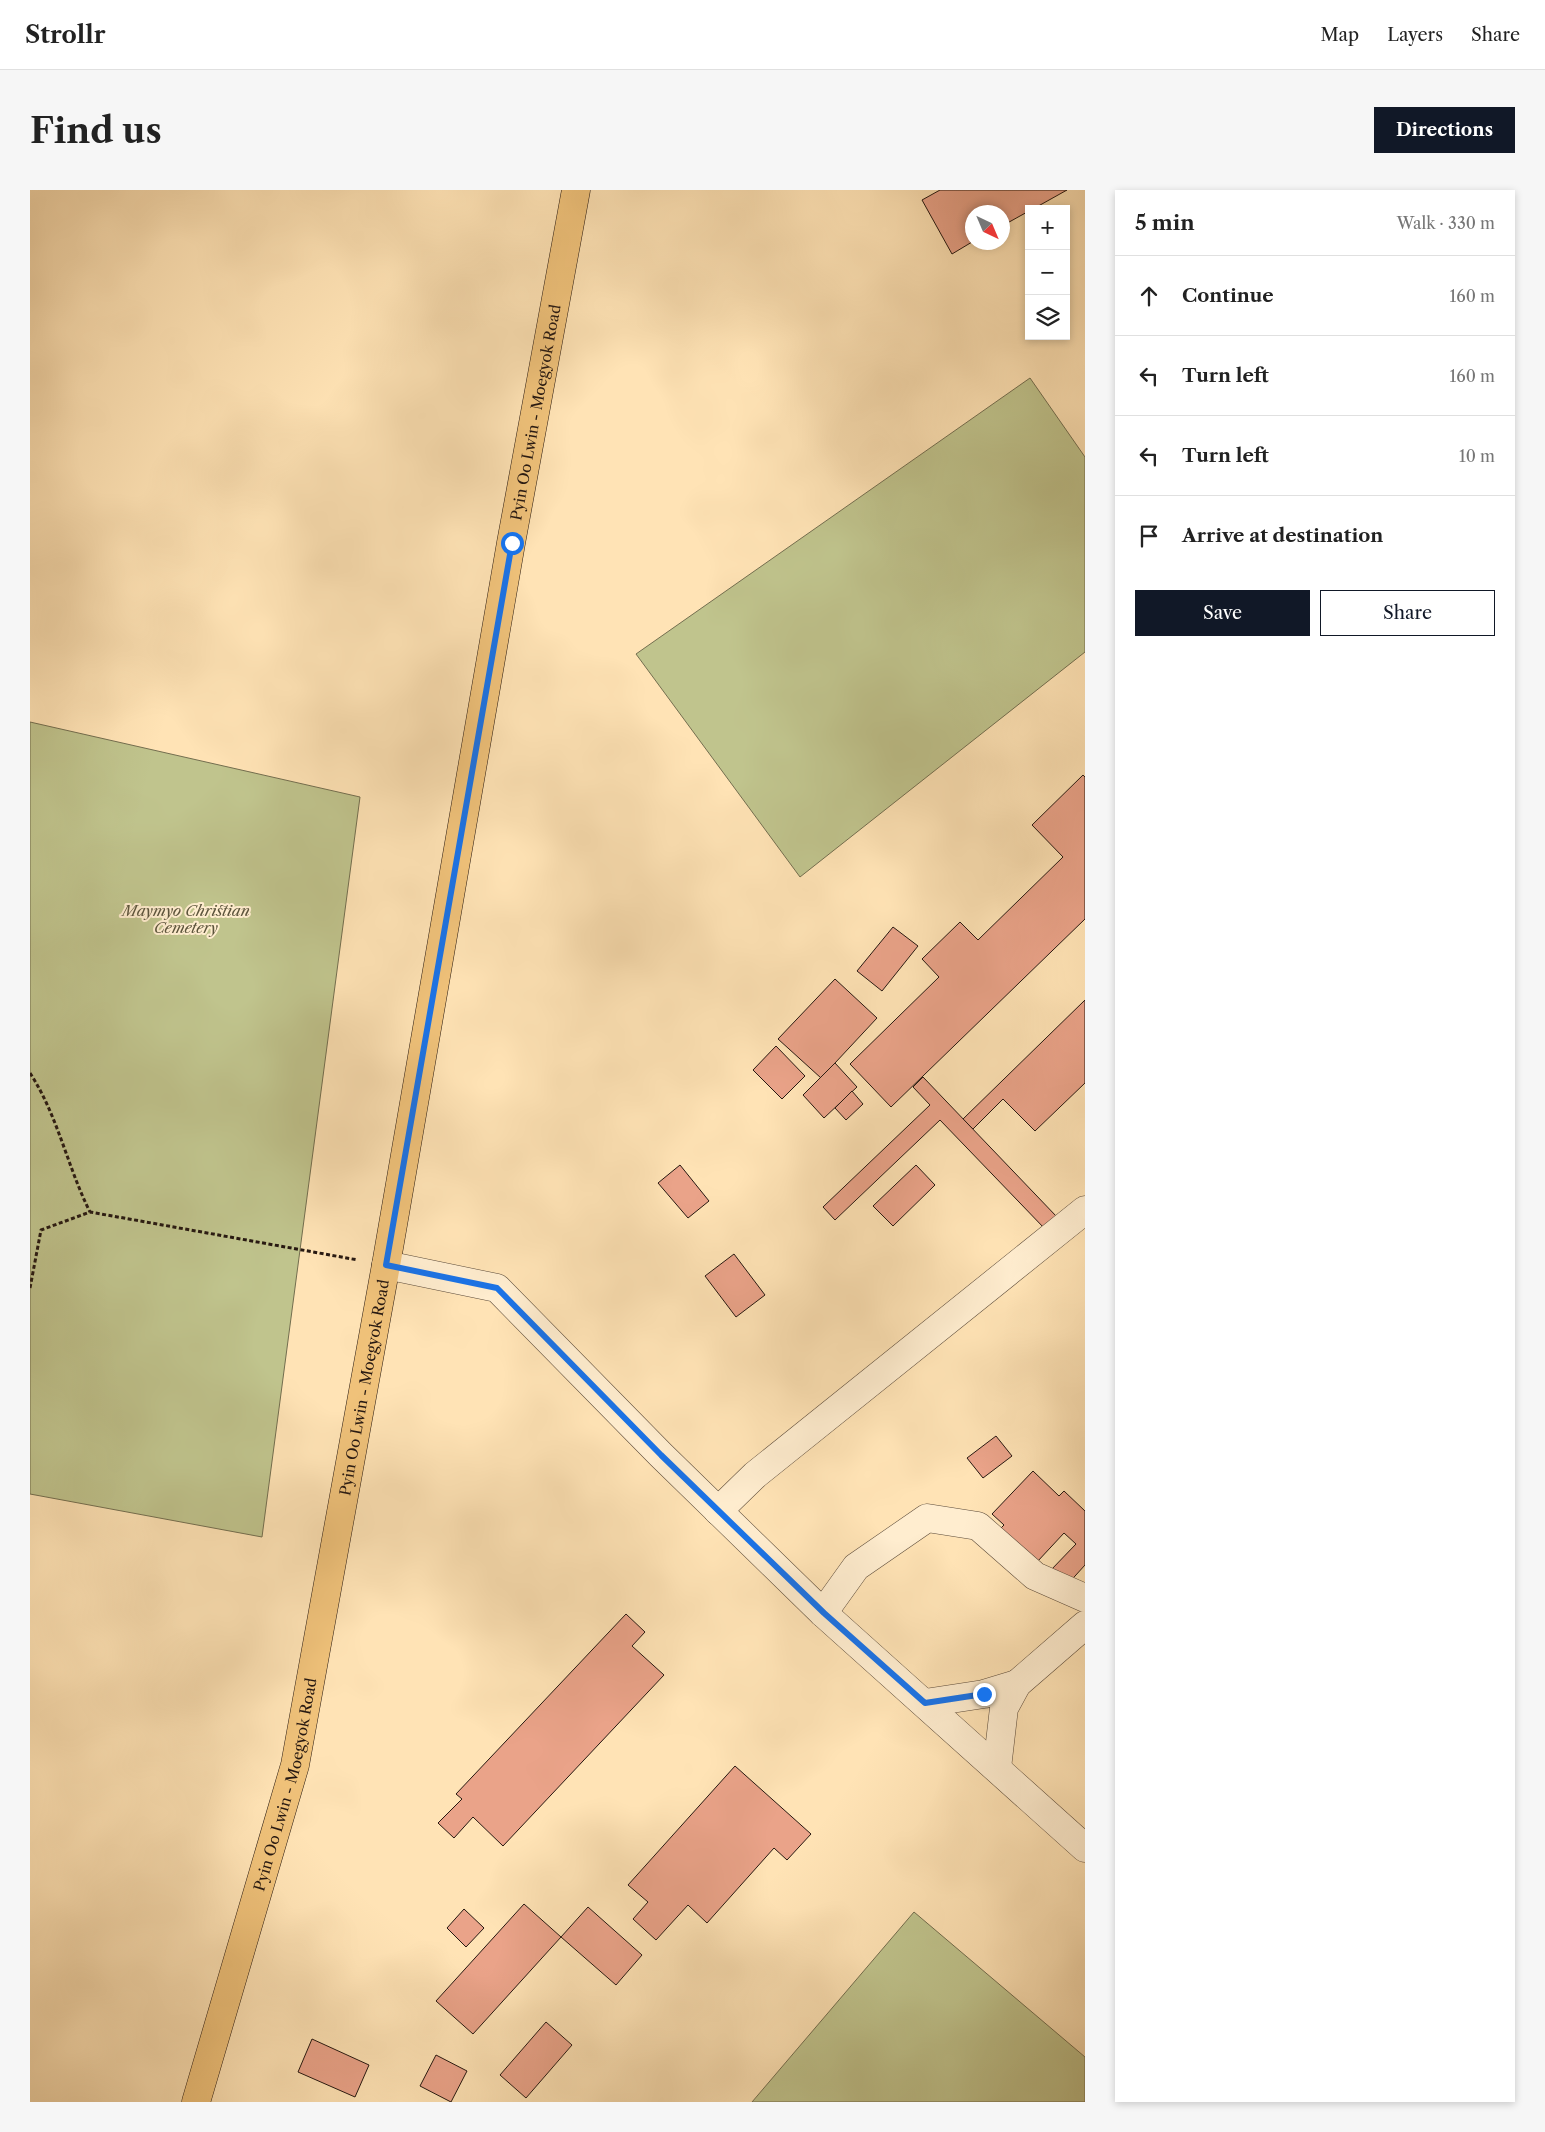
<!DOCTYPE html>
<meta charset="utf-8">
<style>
:root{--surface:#fff;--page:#f6f6f6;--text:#222;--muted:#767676;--line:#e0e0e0;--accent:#111827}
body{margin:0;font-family:"Libre Caslon Text",serif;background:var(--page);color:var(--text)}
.controls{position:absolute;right:15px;top:15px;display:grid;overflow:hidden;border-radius:0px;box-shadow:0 2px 8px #0003}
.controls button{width:45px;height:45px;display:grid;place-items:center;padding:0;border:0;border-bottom:1px solid var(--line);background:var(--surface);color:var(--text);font:25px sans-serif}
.compass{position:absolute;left:935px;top:15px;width:45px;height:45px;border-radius:50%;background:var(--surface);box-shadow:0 2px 8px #0003;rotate:136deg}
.stop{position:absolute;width:15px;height:15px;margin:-11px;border:4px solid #1a73e8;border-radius:50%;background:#fff}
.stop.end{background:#1a73e8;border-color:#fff;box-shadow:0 1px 5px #0008}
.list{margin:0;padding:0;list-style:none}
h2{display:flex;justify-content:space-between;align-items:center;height:65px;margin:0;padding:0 20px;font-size:21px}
h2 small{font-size:16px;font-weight:400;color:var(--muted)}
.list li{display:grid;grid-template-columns:32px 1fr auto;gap:15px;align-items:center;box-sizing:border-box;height:80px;padding:0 20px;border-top:1px solid var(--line)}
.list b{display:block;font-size:19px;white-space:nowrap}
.list em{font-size:16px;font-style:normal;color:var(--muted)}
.actions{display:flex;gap:10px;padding:15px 20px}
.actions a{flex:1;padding:11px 0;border:1px solid var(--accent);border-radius:0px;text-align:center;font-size:18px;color:var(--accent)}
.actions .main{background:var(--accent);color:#fff}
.icon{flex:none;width:28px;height:28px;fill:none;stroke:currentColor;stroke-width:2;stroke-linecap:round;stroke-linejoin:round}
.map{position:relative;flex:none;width:1055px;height:1912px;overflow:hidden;border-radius:0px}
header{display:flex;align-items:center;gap:30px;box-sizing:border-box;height:70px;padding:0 25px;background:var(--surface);border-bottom:1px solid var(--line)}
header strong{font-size:24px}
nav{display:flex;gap:28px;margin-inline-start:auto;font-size:18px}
.intro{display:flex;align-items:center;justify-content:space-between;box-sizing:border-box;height:120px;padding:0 30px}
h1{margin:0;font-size:35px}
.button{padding:12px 22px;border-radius:0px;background:var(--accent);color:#fff;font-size:18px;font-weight:700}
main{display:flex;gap:30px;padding:0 30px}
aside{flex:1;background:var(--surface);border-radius:0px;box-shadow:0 2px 8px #0003}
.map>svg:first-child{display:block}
.green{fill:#c0c48d;stroke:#736e4f}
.building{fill:#eaa389;stroke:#261811}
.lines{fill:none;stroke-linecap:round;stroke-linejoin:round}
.minor-casing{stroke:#5c4b3a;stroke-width:29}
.major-casing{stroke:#261811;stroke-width:29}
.path{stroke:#261811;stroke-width:3;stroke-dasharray:4 2.5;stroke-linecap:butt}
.minor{stroke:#ffedcf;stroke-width:28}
.major{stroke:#f0c27a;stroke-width:28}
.route{stroke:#1a73e8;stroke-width:6}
.labels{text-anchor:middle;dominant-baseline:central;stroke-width:4;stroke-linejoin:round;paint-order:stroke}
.street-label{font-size:15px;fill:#261811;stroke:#ffedcf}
.park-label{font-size:15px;font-style:italic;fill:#5c543c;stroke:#ffedcf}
</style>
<header>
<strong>Strollr</strong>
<nav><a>Map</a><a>Layers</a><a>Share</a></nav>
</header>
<div class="intro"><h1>Find us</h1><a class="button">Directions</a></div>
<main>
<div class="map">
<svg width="1055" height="1912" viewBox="0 0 1055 1912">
<rect width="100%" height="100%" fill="#ffe3b5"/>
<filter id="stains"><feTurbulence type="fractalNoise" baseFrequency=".004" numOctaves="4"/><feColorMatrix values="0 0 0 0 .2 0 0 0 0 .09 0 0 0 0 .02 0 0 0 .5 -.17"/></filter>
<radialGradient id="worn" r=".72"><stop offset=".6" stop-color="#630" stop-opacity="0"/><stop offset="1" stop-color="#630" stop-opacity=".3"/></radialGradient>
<!-- green -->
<g class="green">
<polygon points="1000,188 1055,267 1055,462 770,687 606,464"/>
<polygon points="0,532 330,607 232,1347 0,1304"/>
<polygon points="884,1722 1055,1867 1055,1912 722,1912"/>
</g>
<!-- building -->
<g class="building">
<polygon points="910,0 1037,0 1003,19 999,19 999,21 972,36 972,22 942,22 942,52 922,64 892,10"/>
<polygon points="1053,585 1055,587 1055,729 861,917 820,874 909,787 892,769 930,732 948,750 1033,667 1002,635"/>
<polygon points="863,737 888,756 852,801 827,781"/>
<polygon points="805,789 847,828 791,888 748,849"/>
<polygon points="1055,810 1055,893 1005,941 973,909 943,939 933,929"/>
<polygon points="746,856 775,886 752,909 723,880"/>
<polygon points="805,873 827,897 794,928 773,905"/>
<polygon points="893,887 1027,1027 1015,1039 910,930 805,1030 793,1017 900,915 883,897"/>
<polygon points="822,901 833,914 816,930 805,918"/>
<polygon points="650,975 679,1011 658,1028 628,993"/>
<polygon points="886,975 905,995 863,1036 843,1016"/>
<polygon points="704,1064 735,1105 706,1127 675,1086"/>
<polygon points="966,1246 982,1266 953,1288 937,1268"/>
<polygon points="1003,1281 1029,1306 1034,1301 1055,1321 1055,1375 1036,1396 1020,1381 1046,1354 1034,1343 1007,1372 965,1344 974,1335 962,1324"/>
<polygon points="596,1424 615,1442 602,1456 634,1485 473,1656 443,1627 424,1648 408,1633 432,1609 426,1604"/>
<polygon points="705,1576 781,1644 757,1670 744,1658 677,1733 658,1715 626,1750 603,1729 618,1712 598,1695"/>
<polygon points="494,1714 531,1747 443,1844 406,1811"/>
<polygon points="558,1717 612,1765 586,1795 531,1747"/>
<polygon points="434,1719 454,1738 436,1757 417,1738"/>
<polygon points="516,1832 542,1855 496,1908 470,1885"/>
<polygon points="282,1849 339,1875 325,1907 268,1882"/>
<polygon points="406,1865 437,1881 421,1912 390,1896"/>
</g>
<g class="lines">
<!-- minor casing -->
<g class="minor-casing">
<g id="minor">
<polyline points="356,1075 467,1098 631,1265 793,1423 1055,1658"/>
<polyline points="688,1321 725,1285 1055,1020"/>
<polyline points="793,1423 826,1377 897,1328 948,1336 1005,1386 1055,1408"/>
<polyline points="895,1513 954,1504 987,1494"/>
<polyline points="967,1578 974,1518 987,1494 1055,1435"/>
</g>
</g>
<!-- major casing -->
<g class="major-casing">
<g id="major">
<path id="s1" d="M166,1912L265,1575L356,1075L481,353L546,0"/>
</g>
</g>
<!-- path -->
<g class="path">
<path d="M0,883C28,926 37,976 60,1022"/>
<polyline points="0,1098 11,1040 60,1022 328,1070"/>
</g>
<!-- minor -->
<use href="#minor" class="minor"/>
<!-- major -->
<use href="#major" class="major"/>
</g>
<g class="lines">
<!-- route -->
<polyline class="route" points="482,353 356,1075 467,1098 631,1265 794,1423 895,1513 954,1504"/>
</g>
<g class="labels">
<!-- street labels -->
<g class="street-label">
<text stroke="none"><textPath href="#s1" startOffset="1725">Pyin Oo Lwin - Moegyok Road</textPath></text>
<text stroke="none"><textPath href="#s1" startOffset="735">Pyin Oo Lwin - Moegyok Road</textPath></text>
<text stroke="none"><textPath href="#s1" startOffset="330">Pyin Oo Lwin - Moegyok Road</textPath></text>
</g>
<!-- park labels -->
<g class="park-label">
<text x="156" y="720">Maymyo Christian<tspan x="156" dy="17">Cemetery</tspan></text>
</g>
</g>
<rect width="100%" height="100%" filter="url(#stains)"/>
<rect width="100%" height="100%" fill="url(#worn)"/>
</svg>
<div class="controls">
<button>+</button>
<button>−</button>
<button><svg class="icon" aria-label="layers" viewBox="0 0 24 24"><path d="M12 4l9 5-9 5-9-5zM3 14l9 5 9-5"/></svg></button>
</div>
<svg class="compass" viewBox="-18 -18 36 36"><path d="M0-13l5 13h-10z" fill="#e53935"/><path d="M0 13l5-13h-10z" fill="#767676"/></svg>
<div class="stop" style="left:482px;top:353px"></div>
<div class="stop end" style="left:954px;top:1504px"></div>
</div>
<aside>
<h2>5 min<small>Walk · 330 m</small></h2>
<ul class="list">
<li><svg class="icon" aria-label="ahead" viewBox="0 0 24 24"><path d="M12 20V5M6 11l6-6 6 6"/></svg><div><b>Continue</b></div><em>160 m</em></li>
<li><svg class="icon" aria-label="left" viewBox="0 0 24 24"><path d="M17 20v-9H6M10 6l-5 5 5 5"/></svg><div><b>Turn left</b></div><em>160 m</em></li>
<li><svg class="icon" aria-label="left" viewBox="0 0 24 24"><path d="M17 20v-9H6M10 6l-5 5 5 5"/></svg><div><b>Turn left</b></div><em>10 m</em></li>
<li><svg class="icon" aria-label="arrive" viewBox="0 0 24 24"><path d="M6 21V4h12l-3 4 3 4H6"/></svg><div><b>Arrive at destination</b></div></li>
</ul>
<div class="actions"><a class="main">Save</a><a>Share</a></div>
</aside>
</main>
